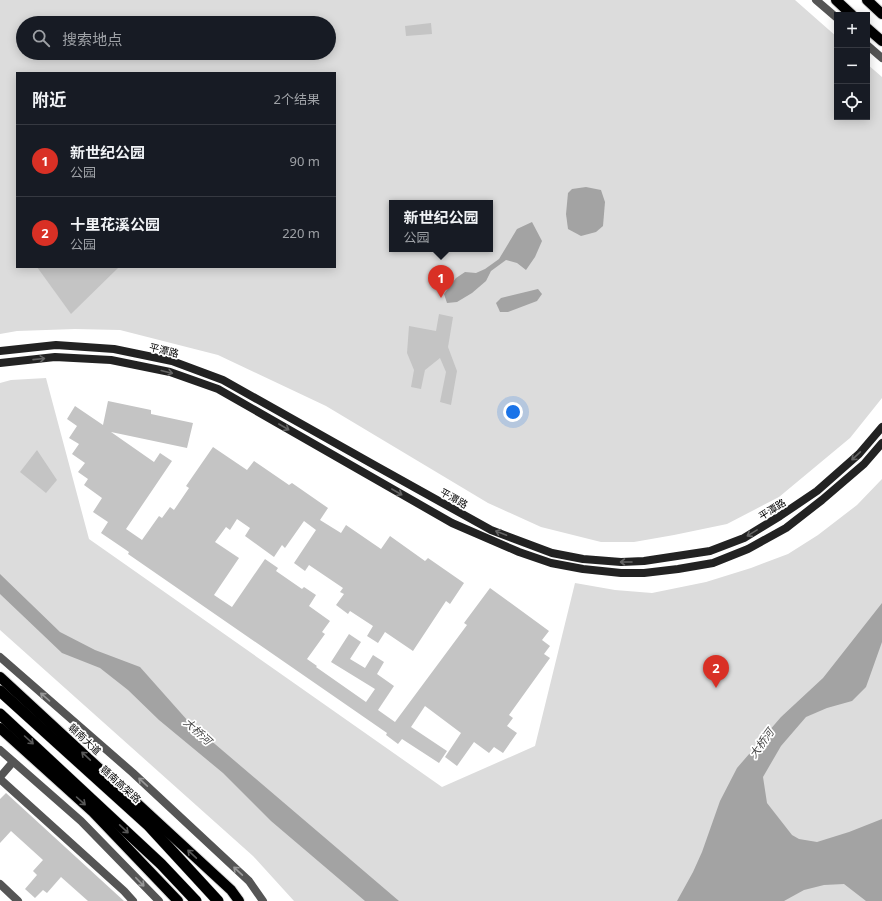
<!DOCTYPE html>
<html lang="zh">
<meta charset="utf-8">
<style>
:root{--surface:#171b24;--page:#242831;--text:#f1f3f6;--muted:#9ea1a6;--line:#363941;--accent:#d93025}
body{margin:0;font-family:"Noto Sans","Noto Sans SC",sans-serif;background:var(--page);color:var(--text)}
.controls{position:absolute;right:12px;top:12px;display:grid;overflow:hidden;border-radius:0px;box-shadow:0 2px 10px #0003}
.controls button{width:36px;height:36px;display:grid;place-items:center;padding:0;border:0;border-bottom:1px solid var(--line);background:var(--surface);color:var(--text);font:20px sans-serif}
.you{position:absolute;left:513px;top:412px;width:14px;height:14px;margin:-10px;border:3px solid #fff;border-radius:50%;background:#1a73e8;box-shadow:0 0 0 6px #1a73e833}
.badge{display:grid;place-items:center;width:26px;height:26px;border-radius:50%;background:var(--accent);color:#fff;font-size:13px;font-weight:700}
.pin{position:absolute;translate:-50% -33px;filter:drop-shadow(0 1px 2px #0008)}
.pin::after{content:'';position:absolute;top:21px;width:14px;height:12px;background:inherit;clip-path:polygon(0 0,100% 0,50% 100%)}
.popup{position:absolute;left:389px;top:200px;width:104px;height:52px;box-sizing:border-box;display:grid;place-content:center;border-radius:0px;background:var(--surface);filter:drop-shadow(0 1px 3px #0005);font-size:13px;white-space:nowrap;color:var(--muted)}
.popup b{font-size:15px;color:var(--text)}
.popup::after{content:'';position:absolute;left:50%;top:100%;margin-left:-8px;border:8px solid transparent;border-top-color:var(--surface)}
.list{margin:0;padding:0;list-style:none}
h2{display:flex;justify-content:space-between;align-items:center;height:52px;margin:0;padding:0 16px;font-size:17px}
h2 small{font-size:13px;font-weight:400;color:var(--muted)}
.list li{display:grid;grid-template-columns:26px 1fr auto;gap:12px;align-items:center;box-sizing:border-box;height:72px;padding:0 16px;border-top:1px solid var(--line)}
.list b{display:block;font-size:15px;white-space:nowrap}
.list p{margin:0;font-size:13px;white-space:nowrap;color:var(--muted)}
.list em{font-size:13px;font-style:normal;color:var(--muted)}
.icon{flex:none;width:22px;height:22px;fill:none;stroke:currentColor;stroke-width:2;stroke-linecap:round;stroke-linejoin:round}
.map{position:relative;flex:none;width:882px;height:901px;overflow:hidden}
.search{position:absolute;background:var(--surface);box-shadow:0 2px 10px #0003;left:16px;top:16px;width:320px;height:44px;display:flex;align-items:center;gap:10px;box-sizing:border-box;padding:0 14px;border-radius:22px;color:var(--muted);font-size:15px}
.panel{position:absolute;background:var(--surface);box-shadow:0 2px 10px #0003;left:16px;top:72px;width:320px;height:196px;border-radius:0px}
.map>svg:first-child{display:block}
.green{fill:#dcdcdc;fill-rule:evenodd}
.water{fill:#a3a3a3}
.building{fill:#c4c4c4}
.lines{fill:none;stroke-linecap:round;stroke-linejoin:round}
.primary-casing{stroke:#dbdbdb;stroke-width:12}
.trunk-casing{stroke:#dbdbdb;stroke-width:12}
.minor{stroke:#555;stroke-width:8}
.tertiary{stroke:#555;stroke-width:8}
.secondary{stroke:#222;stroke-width:8}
.primary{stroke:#000;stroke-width:10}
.trunk{stroke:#000;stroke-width:11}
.oneway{stroke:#646464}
.oneway2{stroke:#999}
.oneway3{stroke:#595959}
.labels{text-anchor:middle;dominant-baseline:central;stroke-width:3.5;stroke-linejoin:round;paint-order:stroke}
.street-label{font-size:10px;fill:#000;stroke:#fff}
.water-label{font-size:11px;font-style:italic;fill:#444;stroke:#fff}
</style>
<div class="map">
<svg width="882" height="901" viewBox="0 0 882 901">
<rect width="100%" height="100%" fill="#fff"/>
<!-- green -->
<g class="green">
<path d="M0,0H795L837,37V117H867V64L882,77V398L850,438L779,497L727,524L674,535L634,542H601L541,527L488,503L326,406L218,355L120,330L75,329L17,331L0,334ZM23,23H329V53H23ZM17,73H335V267H17ZM392,203H490V249H392Z"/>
<polygon points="46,378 89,539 442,787 535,746 575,583 615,590 652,593 706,582 751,568 788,554 818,535 857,505 882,479 882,901 294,901 253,856 0,630 0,383 11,380"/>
</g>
<!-- water -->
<g class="water">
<polygon points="586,187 601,190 605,202 603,226 596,232 581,236 568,229 566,214 568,193 572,189"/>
<polygon points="532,222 542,241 535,257 526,270 517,263 506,260 491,271 486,281 472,293 457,302 447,303 444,294 456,278 465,272 476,273 485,269 499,259 517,229"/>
<polygon points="538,289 542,294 537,301 508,312 500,312 496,303 501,298"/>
<polygon points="0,574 60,632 95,650 140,667 188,721 399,901 365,901 271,821 223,773 159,720 128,690 100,668 62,653 0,594"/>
<polygon points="882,603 882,642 866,687 852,701 827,708 806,717 781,746 763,777 767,803 792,835 799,839 817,842 849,832 882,819 882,901 866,901 844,884 824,885 804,890 784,901 677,901 693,872 702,852 720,801 737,768 781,717 823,678"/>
</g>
<!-- building -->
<g class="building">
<polygon points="431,23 432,34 406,36 405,26"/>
<polygon points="37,267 119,267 71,314"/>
<polygon points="439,314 453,317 448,347 457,371 451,405 440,402 446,372 440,358 425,370 421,389 411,387 414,370 407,353 409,326 436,331"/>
<polygon points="108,401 151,410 151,414 193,423 187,448 111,432 154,462 160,453 172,461 126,529 142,540 159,516 162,518 170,507 174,510 189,488 186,486 213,447 247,470 254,461 289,485 292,483 328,508 320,520 341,533 346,525 381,549 390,536 425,561 428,558 464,583 450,604 446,601 413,651 385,632 378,643 367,636 373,626 350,611 348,614 336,605 344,594 340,592 343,588 309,565 305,571 294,563 316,530 304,521 285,548 282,545 274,557 245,536 250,528 237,519 230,530 226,527 215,542 239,558 214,595 232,607 265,559 278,568 276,571 302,589 304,587 316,595 309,606 330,621 322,632 325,634 307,659 317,666 316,667 366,702 375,689 331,662 349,634 361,642 350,659 365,668 373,655 384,662 377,674 394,686 378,710 395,722 467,625 464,623 490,588 549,631 542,640 550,646 544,654 550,658 509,715 513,718 507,726 517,733 503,753 494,747 489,753 474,742 457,766 445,757 461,733 425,706 411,727 447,751 439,763 402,739 398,744 386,735 387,733 128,554 129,552 101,533 108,522 93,512 102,498 84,485 88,479 78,472 85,463 72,454 79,444 69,438 77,426 67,419 75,406 103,425"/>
<polygon points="37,450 57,480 46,493 20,472"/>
<polygon points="6,793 124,901 88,901 61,877 47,893 43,890 35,898 25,889 37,875 33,871 43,860 11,831 0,843 0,799"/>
</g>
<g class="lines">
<!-- primary casing -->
<g class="primary-casing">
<g id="primary">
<polyline points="836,0 852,15"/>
<polyline points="867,0 882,14"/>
<polyline points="867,28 882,41"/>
<polyline points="0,677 231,890 239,901"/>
<polyline points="0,728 93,812 178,901"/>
</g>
</g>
<!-- trunk casing -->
<g class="trunk-casing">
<g id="trunk">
<polyline points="0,691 149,826 218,901"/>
<polyline points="0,714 161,864 196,901"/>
</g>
</g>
<!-- minor -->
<g class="minor">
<polyline points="0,777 13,762"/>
<polyline points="0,779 124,891 133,901"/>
<polyline points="0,884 18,901"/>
</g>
<!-- tertiary -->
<g class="tertiary">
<polyline points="816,0 837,18"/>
<polyline points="867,45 882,58"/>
<polyline points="0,657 133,773 249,881 263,901"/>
<polyline points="0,750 81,821 159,901"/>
</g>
<!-- secondary -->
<g class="secondary">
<polyline points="0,351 56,345 114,349 172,361 223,380 376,466 491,530 552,553 583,559 621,562 644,561 710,551 744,538 780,516 817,491 859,454 882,427"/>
<polyline points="0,363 55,357 111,360 170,372 218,389 452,523 519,552 551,563 583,569 621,573 644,573 678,569 713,563 748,549 786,528 822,500 864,464 882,443"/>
</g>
<!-- primary -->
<use href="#primary" class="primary"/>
<!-- trunk -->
<use href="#trunk" class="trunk"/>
</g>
<!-- one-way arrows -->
<defs><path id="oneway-shaft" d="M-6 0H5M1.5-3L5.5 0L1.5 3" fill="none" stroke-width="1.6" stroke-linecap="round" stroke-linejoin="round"/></defs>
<g class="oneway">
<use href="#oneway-shaft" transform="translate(39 359) rotate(-6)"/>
<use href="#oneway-shaft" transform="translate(167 372) rotate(14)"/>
<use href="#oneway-shaft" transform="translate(284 427) rotate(30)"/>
<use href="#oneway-shaft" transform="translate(856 456) rotate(137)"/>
<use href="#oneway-shaft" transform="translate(397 492) rotate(30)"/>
<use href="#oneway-shaft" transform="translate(501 533) rotate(-159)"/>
<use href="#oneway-shaft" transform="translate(752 533) rotate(149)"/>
<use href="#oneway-shaft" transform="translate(626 562) rotate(180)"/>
</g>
<g class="oneway2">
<use href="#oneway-shaft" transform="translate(45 697) rotate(-139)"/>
<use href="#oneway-shaft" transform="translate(143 782) rotate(-137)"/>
<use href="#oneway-shaft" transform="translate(238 871) rotate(-137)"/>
<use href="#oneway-shaft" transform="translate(140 882) rotate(46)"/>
</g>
<g class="oneway3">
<use href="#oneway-shaft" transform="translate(29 740) rotate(42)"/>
<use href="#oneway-shaft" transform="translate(86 756) rotate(-137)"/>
<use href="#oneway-shaft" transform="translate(81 801) rotate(42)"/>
<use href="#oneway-shaft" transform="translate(124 829) rotate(43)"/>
<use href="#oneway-shaft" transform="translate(192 854) rotate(-137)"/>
</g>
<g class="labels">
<!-- street labels -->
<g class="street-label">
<text transform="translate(164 350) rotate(14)">平潭路</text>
<text transform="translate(454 498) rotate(29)">平潭路</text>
<text transform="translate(772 509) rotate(-32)">平潭路</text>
<text transform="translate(85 739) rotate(43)">赣南大道</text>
<text transform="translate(121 784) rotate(42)">赣南高架路</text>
</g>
<!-- water labels -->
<g class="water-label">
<text transform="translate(198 731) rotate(42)">大桥河</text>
<text transform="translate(761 743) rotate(-54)">大桥河</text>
</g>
</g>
</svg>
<div class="controls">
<button>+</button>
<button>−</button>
<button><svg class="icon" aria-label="locate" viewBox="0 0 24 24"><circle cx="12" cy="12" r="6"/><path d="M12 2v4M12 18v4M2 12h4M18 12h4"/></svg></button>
</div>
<div class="you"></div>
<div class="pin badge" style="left:441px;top:298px">1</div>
<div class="popup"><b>新世纪公园</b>公园</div>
<div class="pin badge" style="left:716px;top:688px">2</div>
<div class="search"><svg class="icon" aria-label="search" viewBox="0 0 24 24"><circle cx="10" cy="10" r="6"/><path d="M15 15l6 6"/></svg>搜索地点</div>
<section class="panel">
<h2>附近<small>2个结果</small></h2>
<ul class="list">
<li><span class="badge">1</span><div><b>新世纪公园</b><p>公园</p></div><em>90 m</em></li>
<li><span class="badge">2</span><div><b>十里花溪公园</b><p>公园</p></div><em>220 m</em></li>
</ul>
</section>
</div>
